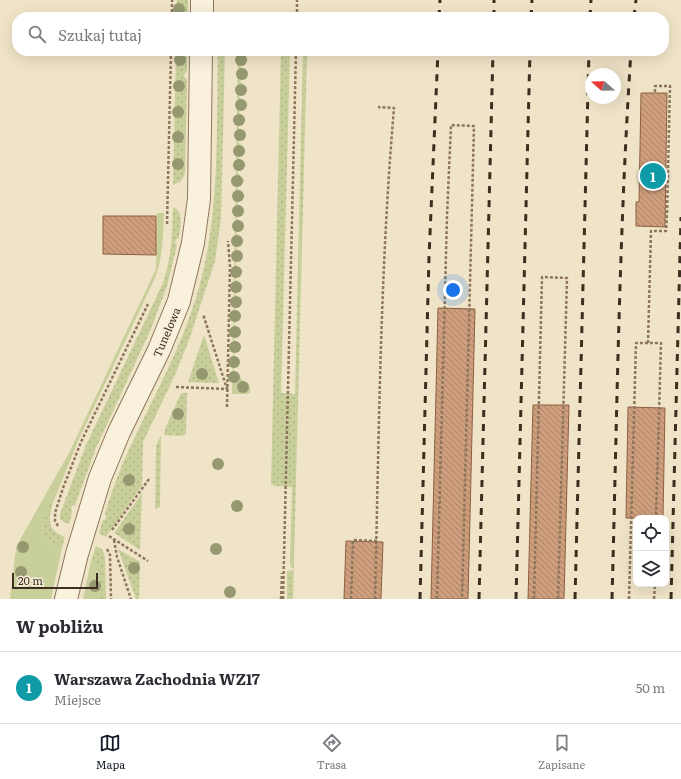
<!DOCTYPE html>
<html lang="pl">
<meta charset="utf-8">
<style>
:root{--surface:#fff;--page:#f2f2f3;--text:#2b2b33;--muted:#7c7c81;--line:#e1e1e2;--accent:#111827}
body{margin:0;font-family:Literata,serif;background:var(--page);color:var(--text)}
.controls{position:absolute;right:12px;bottom:12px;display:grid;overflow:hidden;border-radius:8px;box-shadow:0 4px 16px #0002}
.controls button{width:36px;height:36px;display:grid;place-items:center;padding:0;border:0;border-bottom:1px solid var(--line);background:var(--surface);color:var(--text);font:20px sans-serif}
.compass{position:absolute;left:585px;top:68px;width:36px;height:36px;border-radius:50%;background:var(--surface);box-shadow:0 4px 16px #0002;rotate:290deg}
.scale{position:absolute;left:12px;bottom:10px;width:86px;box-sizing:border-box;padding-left:4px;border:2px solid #3d2e20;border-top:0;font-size:11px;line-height:14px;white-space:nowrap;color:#3d2e20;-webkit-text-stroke:3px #f7eed8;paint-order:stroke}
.you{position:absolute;left:453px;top:290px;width:14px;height:14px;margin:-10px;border:3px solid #fff;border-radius:50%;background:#1a73e8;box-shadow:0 0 0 6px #1a73e833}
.badge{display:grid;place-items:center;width:26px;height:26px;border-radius:50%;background:var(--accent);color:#fff;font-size:13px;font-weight:700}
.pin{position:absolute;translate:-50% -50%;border:2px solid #fff;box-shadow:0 1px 4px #0006}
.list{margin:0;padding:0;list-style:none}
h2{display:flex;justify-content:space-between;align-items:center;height:52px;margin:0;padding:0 16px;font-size:17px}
h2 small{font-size:13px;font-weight:400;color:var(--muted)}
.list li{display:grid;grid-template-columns:26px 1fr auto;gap:12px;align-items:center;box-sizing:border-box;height:72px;padding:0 16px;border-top:1px solid var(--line)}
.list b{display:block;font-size:15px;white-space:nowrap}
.list p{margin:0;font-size:13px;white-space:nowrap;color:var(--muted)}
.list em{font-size:13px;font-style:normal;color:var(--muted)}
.icon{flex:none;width:22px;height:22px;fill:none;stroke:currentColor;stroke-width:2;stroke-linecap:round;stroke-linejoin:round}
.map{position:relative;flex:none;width:681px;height:599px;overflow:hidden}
.search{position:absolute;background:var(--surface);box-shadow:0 4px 16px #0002;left:12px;right:12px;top:12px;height:44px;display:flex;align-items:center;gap:10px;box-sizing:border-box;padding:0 14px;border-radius:16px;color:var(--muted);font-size:15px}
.sheet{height:124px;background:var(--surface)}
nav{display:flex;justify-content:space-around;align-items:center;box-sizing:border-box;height:56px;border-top:1px solid var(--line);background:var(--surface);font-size:11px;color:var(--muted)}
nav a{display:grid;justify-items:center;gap:2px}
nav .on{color:var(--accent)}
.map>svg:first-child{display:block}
.green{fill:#c9cf9b}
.garden{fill:url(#garden-dots)}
.building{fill:url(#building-back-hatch);stroke:#8d5f41}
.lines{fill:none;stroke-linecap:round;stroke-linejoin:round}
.minor-casing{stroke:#8d765c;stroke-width:24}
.path{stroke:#8d765c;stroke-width:2.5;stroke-dasharray:3 2;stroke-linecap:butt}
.minor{stroke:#faf1dc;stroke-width:22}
.rail{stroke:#3d2e20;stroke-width:3;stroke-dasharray:7 7;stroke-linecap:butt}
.tree{fill:#96986f}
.labels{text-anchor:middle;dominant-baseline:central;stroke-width:3;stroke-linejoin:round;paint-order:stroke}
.street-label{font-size:11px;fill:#3d2e20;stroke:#f7eed8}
</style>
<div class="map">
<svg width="681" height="599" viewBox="0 0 681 599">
<defs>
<pattern id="garden-dots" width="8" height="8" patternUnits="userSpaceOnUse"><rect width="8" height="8" fill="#c9cf9b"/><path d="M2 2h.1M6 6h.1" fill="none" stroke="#aeb285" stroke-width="1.8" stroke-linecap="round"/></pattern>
<pattern id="building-back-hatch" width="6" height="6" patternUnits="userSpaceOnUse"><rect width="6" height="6" fill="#cf9f7d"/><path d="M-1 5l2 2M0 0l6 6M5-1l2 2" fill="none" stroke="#a98266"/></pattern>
</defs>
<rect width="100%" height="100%" fill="#f0e4c8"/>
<!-- green -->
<g class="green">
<polygon points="238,51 240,51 248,59 240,66 247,74 240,81 247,89 239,97 247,105 239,112 246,120 238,127 246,135 238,142 245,150 238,157 245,165 237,172 245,181 237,188 245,196 237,203 244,211 236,218 244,226 236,233 243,241 236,248 243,256 235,264 243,271 235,279 242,286 235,294 242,302 234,309 242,317 234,324 241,332 234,339 241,347 233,354 240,362 233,370 250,388 250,393 246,394 232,394"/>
<path d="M157,213H164C163,236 163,257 155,278L78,441L53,503L51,502C41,525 35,537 62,548L51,599H10L16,548L21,538L69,453L156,269Z"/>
<polygon points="91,561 96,564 98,566 99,599 83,599"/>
</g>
<!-- garden -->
<g class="garden">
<polygon points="177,0 188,0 188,17 176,17"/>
<polygon points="176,51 187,51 187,72 185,73 184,77 187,79 185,174 181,181 173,185"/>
<path d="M218,51H225L221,219L215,261L189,340L175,375L143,442L142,485L106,537L99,533L103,520L106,519V516L105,513C113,488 122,463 134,439C155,394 180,349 195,301C221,220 216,135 218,51Z"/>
<polygon points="281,51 290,51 281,393 295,394 303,51 307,51 293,599 287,599 287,571 293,570 293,568 291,568 290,561 292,487 275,486 271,484"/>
<path d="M173,207C185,212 180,227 179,238L176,239L175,243L177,245L167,286L151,329L96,448L75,505L72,506L71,509L72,512L69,524L64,522L60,519V514L86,445L163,283C172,255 172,236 173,207Z"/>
<polygon points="204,335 219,383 188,382"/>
<polygon points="181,393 187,393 186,434 182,436 164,435 165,429"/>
<polygon points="161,435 160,507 155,509 156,446"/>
<polygon points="142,493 140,550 114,533"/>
<path d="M50,502L53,503C48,520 47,530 65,537L62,548C35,537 41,525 50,502Z"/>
<polygon points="96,546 102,549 105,557 106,599 99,599 98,566 96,564 91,561"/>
<polygon points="118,549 140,562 139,599 136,599"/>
</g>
<!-- building -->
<g class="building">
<polygon points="641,93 667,93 665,227 636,226 636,202 639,202"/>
<polygon points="103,216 156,216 156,255 103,254"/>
<polygon points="438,308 475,309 468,599 431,599"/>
<polygon points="533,405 569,405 564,599 528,599"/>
<polygon points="628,407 665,408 663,518 626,518"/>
<polygon points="346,541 383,542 381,599 344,599"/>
</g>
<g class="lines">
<!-- minor casing -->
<g class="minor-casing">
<g id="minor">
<polyline points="202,17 202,0"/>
<polyline points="66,599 77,554 100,478 119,432 159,350 179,301 193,243 199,199 201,51"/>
</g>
</g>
<!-- path -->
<g class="path">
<polyline points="172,17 172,0"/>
<polyline points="297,17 297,0"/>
<polyline points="655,92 655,86 670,86 667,214 665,214"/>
<polyline points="167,224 171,51"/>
<polyline points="648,343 651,231 666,231 667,214"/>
<polyline points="176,387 227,389 203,314"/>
<polyline points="227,407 230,266 228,241"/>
<polyline points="58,526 55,521 55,513 63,488 81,442 148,304"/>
<polyline points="112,530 149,479"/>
<polyline points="109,536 148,561"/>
<polyline points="114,540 117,557 131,599"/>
<polyline points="107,549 110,555 111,599"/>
<polyline points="281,599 282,573"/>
<polyline points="283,599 296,51"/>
<polyline points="351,599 353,540 377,541"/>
<path d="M375,599C379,435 380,271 394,108L378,107"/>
<polyline points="437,599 447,216 451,125 474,126 462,599"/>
<polyline points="534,599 542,277 567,278 558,599"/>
<polyline points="629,599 636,343 661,343 656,518"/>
<polyline points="654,599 655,584"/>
</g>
<!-- minor -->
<use href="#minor" class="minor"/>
<!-- rail -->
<g class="rail">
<polyline points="439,17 440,0"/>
<polyline points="494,17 494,0"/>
<polyline points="531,17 532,0"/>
<polyline points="590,17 591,0"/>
<polyline points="634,17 636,0"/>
<polyline points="420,599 429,257 438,51"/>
<polyline points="479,599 493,51"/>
<polyline points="516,599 530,51"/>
<polyline points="575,599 589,51"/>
<path d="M612,599C617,416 619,233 631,51"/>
<polyline points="671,599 681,217"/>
</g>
</g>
<!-- trees -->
<g class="tree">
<circle cx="179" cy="9" r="6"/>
<circle cx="180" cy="60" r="6"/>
<circle cx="241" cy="60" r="6"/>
<circle cx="242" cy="74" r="6"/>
<circle cx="179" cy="86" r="6"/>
<circle cx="241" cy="90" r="6"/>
<circle cx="241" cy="105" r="6"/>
<circle cx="178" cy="112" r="6"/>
<circle cx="239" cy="120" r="6"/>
<circle cx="240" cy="135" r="6"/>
<circle cx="178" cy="137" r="6"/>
<circle cx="239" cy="151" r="6"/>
<circle cx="178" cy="164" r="6"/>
<circle cx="239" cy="165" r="6"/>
<circle cx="237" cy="181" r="6"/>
<circle cx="238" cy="196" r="6"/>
<circle cx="238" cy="211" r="6"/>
<circle cx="238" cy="226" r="6"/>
<circle cx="237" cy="241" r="6"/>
<circle cx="237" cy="256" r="6"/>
<circle cx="236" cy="272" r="6"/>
<circle cx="236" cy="287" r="6"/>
<circle cx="236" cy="302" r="6"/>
<circle cx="235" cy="316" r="6"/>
<circle cx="235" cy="332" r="6"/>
<circle cx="235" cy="347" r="6"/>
<circle cx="234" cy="362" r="6"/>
<circle cx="202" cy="374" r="6"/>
<circle cx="234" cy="377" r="6"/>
<circle cx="243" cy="387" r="6"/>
<circle cx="178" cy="414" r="6"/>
<circle cx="218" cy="464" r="6"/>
<circle cx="129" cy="480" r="6"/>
<circle cx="237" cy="506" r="6"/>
<circle cx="129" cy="529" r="6"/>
<circle cx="23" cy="547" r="6"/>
<circle cx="216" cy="549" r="6"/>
<circle cx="134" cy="568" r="6"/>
<circle cx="21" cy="572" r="6"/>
<circle cx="95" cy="586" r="6"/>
<circle cx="230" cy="592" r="6"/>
</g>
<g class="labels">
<!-- street labels -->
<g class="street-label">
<text transform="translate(166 332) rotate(-67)">Tunelowa</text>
</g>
</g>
</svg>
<div class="controls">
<button><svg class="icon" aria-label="locate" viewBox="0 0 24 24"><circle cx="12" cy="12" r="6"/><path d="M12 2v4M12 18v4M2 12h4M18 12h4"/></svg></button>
<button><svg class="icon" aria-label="layers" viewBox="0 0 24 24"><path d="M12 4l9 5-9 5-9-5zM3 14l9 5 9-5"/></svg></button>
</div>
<svg class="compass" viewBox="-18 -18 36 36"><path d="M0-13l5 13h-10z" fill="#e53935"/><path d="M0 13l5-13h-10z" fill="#7c7c81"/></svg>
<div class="scale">20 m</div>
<div class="you"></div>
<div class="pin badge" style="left:653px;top:176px;background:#0f9aa8">1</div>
<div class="search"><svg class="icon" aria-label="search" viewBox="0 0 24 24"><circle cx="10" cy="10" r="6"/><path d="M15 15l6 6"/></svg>Szukaj tutaj</div>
</div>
<section class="sheet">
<h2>W pobliżu<small></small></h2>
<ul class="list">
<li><span class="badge" style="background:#0f9aa8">1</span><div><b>Warszawa Zachodnia WZ17</b><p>Miejsce</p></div><em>50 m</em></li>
</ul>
</section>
<nav>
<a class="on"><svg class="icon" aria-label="map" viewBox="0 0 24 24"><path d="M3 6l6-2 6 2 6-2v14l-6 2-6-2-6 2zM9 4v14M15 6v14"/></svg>Mapa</a>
<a><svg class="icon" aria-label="directions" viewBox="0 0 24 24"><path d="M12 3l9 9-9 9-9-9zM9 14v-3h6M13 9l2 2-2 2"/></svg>Trasa</a>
<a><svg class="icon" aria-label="saved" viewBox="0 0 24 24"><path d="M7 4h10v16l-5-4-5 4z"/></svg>Zapisane</a>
</nav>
